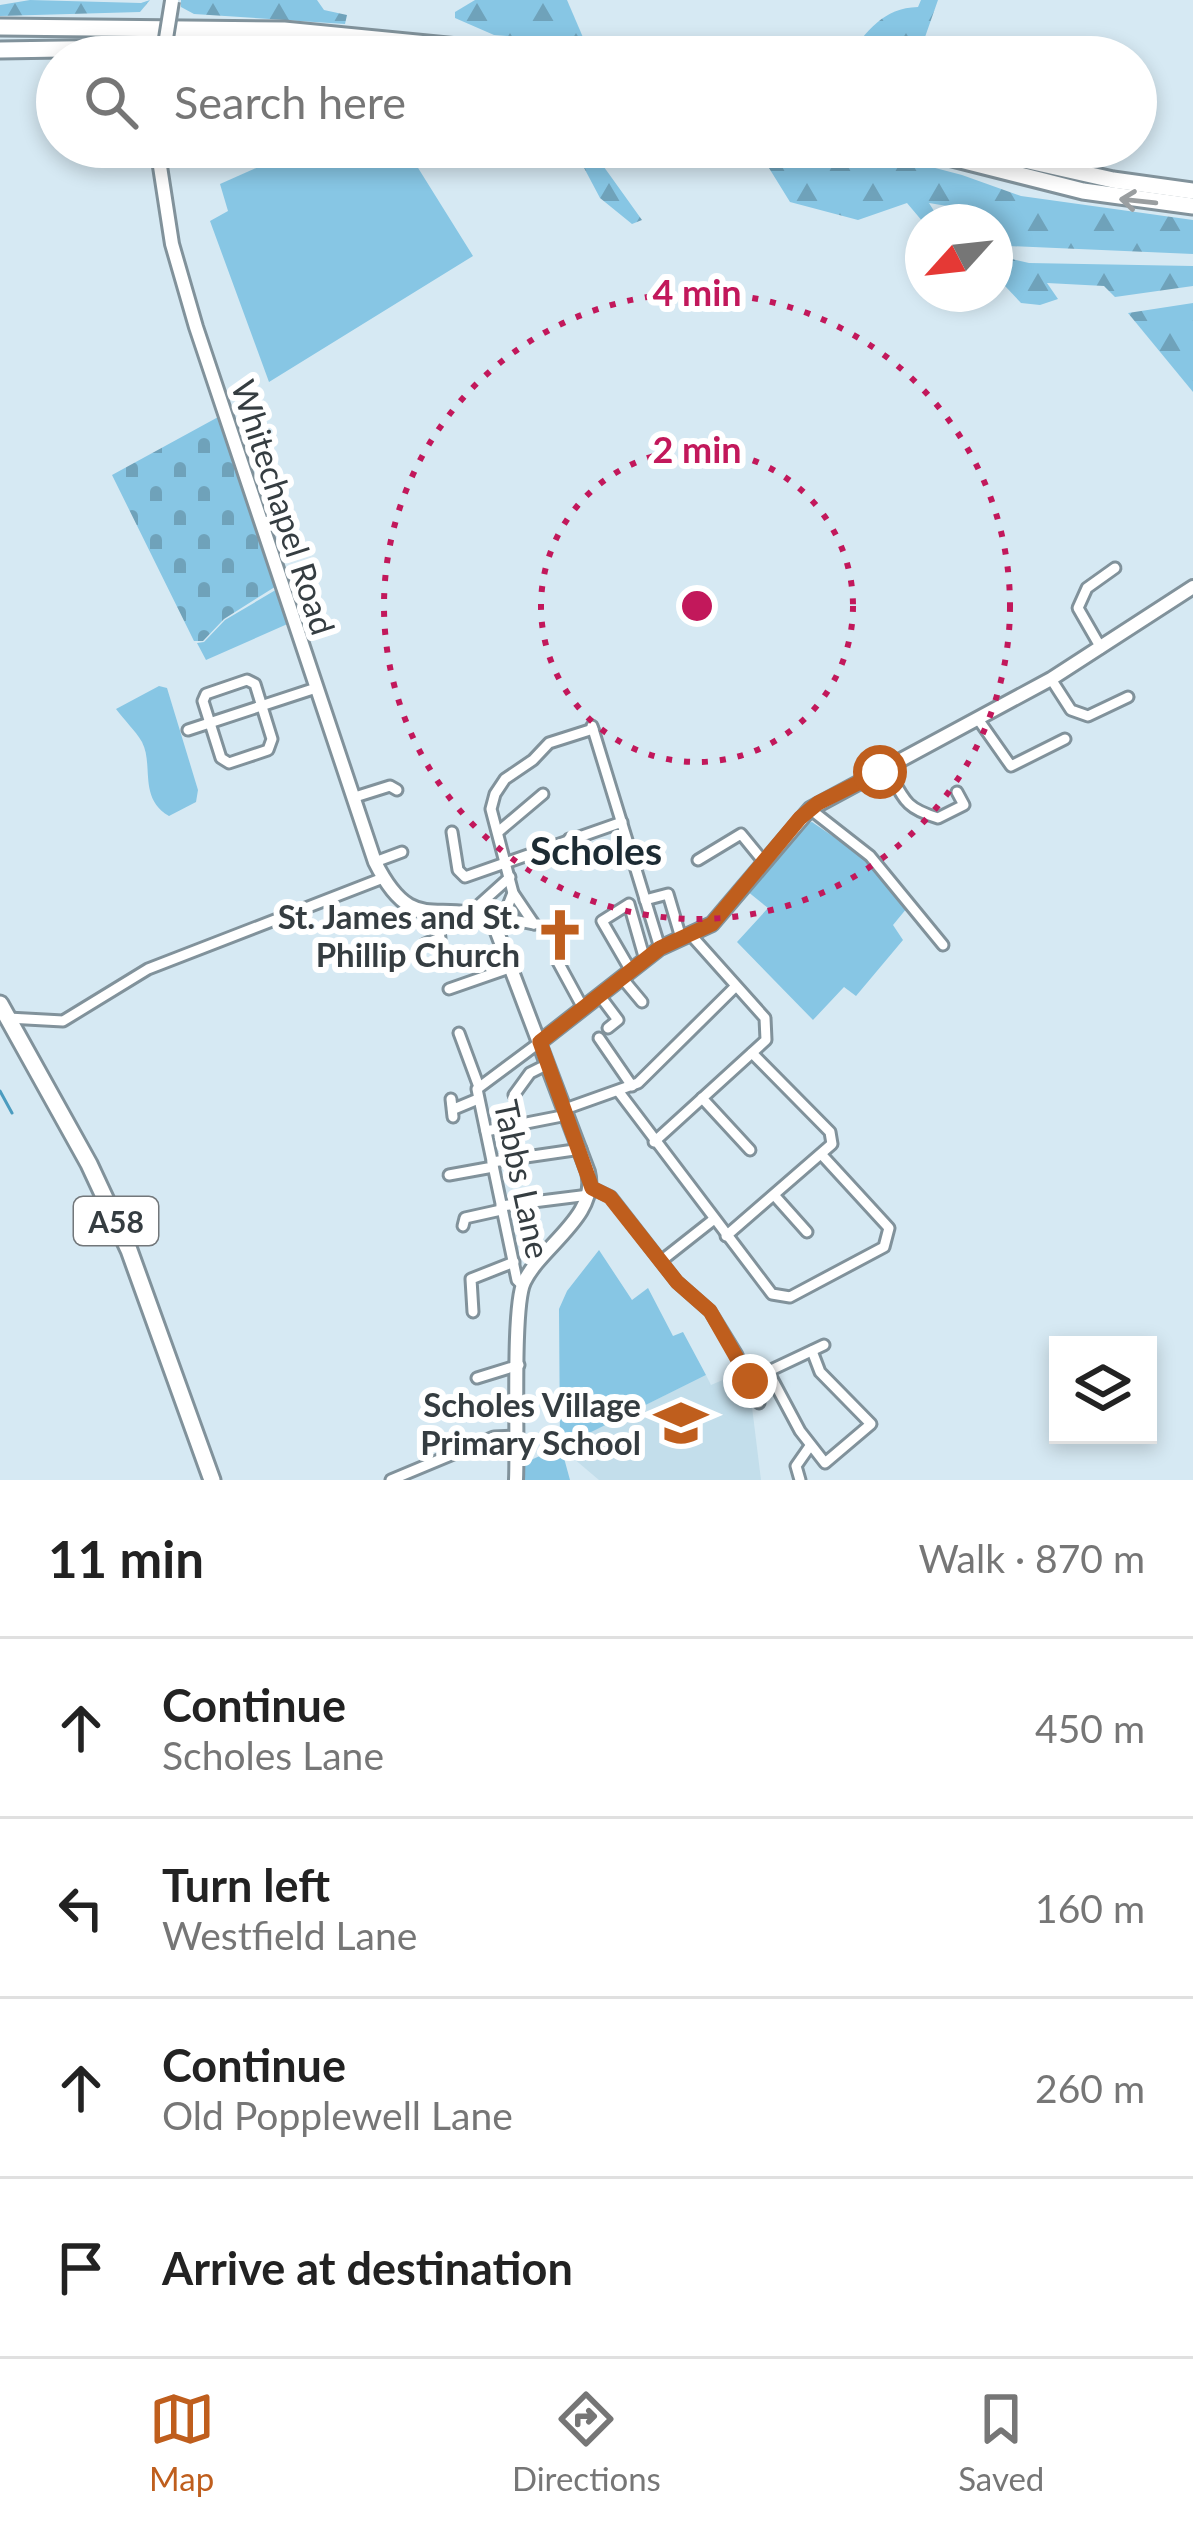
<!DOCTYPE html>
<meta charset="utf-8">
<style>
:root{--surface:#fff;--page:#f2f2f2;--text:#222;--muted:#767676;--line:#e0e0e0;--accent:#bf5e1d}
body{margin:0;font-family:Lato,sans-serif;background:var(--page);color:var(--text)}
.controls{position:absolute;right:36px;bottom:36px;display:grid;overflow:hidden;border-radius:0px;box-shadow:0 6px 18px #0003}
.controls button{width:108px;height:108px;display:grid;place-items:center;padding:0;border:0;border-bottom:3px solid var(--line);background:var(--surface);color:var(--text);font:60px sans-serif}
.compass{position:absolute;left:905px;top:204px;width:108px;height:108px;border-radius:50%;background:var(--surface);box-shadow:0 6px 18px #0003;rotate:243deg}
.stop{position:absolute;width:36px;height:36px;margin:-27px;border:9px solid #bf5e1d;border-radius:50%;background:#fff}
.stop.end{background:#bf5e1d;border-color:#fff;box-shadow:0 3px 12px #0008}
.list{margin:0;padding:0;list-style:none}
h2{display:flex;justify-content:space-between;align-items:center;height:156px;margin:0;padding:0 48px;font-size:51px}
h2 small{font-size:39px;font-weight:400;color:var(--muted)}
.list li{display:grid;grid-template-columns:78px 1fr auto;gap:36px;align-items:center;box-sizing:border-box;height:180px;padding:0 48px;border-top:3px solid var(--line)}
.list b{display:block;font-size:45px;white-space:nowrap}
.list p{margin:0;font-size:39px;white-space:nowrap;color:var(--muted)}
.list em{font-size:39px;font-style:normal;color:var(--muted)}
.icon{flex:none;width:66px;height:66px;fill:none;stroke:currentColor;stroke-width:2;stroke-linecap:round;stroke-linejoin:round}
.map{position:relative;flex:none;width:1193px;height:1480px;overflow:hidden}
.search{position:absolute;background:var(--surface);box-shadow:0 6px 18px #0003;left:36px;right:36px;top:36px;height:132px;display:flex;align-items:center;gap:30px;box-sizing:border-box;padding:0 42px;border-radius:66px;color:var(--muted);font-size:45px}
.sheet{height:876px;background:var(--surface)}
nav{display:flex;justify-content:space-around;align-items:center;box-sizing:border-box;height:168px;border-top:3px solid var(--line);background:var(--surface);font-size:33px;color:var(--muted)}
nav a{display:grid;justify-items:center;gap:6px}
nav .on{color:var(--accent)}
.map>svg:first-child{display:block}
.built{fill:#c3deeb}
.forest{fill:url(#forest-firs)}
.cemetery{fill:url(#cemetery-stones)}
.green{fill:#87c6e4}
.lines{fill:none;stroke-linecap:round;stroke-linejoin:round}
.stream{stroke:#4c9cbf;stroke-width:3}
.minor-casing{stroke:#81929b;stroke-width:15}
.major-casing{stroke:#81929b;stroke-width:18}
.highway-casing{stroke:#81929b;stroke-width:21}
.minor{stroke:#fff;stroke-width:9}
.major{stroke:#fff;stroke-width:12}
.highway{stroke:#fff;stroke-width:15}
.major-bridge-casing{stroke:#81929b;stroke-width:18;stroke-linecap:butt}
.major-bridge{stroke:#fff;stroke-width:12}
.oneway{stroke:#9a9ea0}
.route{stroke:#bf5e1d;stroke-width:15}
.ring{fill:none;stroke:#c2185b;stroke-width:6;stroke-dasharray:6 12}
.labels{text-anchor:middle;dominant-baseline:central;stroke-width:12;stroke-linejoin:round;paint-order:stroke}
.shield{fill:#fff;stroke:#72777a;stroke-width:3}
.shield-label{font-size:30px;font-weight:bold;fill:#353d41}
.street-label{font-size:33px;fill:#353d41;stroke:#fff}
.poi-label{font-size:33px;font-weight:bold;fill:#353d41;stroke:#fff;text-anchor:end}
.quarter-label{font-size:39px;font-weight:bold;fill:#1c2b33;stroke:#fff}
.centre{fill:#c2185b;stroke:#fff;stroke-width:6}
.ring-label{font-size:36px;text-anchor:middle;font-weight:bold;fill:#c2185b;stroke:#fff;stroke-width:12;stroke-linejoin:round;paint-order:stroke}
</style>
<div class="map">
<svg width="1193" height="1480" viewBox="0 0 1193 1480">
<defs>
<pattern id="forest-firs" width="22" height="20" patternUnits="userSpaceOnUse" patternTransform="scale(3)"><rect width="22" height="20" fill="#87c6e4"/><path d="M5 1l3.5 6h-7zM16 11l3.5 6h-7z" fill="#6fa2ba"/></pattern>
<pattern id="cemetery-stones" width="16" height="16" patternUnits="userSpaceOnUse" patternTransform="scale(3)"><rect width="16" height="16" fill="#87c6e4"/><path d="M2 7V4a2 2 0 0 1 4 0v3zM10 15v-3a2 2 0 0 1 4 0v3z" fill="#6fa2ba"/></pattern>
</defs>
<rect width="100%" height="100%" fill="#d6e9f3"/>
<!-- built -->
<polygon class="built" points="739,1373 751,1399 761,1480 599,1480 560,1447 706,1375 711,1385"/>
<!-- forest -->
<g class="forest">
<polygon points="30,0 141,3 150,0 140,12 0,16 0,5"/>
<polygon points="181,0 317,0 324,10 347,15 345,24 194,14 181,7"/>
<polygon points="475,0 567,0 585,42 494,35 455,18 455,12"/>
<path d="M921,0H938L918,57H848C867,31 883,8 918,7Z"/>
<polygon points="573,147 603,147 604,167 642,220 632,224 600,198"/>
<polygon points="756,147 855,147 962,175 1021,196 1193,220 1193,254 1008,246 995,231 995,222 987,222 977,211 929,203 941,222 923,222 907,203 858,220 790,202"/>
<polygon points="1008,258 1029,263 1193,266 1193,286 1115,297 1104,286 1047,283 1058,299 1040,305 1021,303 1005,286 1000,269"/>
<polygon points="1193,303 1193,392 1128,313"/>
</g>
<!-- cemetery -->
<polygon class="cemetery" points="220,416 278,585 224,619 203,641 194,641 112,475"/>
<!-- green -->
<g class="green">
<polygon points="280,147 405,147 473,256 269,382 210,221 228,211 220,184 283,156"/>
<polygon points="279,588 292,622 206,660 197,643 204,642 225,620"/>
<path d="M159,686L167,688L198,790L196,802L169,816C138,798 154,765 142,742C135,730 124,720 116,709Z"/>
<polygon points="812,822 866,859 907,908 893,925 903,940 856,996 844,987 813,1020 737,942 768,908 747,891 803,824"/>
<polygon points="599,1250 632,1300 648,1288 673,1336 683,1332 706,1375 561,1447 570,1480 524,1480 524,1463 560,1447 559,1309 567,1291"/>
</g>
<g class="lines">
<!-- stream -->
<polyline class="stream" points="0,1091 12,1113"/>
<!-- minor casing -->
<g class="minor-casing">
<g id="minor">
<polyline points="1101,648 1078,608 1087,588 1115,568"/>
<polyline points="1051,679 1071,710 1088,716 1128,697"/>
<polygon points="247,680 255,684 272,739 268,750 229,763 221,758 203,701 206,694"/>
<polyline points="978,719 1011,766 1065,739"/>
<polyline points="592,726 660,948"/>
<polyline points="188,730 316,688"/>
<path d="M887,768C904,799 904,808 938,818L964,805L957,792"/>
<polyline points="355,797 390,786 397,790"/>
<polyline points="810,809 870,856 943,945"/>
<polyline points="452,832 458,870 465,877 622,822"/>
<polyline points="498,832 543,794"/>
<polyline points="569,839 574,857"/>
<polyline points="698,860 741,834 763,861"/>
<polyline points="375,862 402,852"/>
<polyline points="645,900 668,894 681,938"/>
<polyline points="470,913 510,877"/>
<polyline points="503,918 534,924"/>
<polyline points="494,924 503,918 513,893"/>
<polyline points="534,924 513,893 491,809 495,794 505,779 533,760 549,743 593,729"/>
<polyline points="425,944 440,938 436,913"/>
<polyline points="558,962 583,1008"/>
<polyline points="631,971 602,921 629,904 645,960"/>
<polyline points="622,978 642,1002"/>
<polyline points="449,989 512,967"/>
<polyline points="600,996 618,1020 608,1028"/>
<polyline points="8,1018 63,1021 148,969 383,878"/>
<polyline points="459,1033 479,1087"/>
<polyline points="599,1038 632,1086"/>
<polyline points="619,1092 772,1294 790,1297 884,1247 889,1228 822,1155"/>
<polyline points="514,1095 530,1073 548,1064"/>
<polyline points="702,1098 750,1150"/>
<polyline points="451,1099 453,1117"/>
<polyline points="454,1109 478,1099"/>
<polyline points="565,1109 638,1083 735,987"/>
<polyline points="486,1131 567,1115"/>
<polyline points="654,1142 766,1040 765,1018 690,934"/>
<polyline points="492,1162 581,1149"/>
<polyline points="449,1175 493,1167"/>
<polyline points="592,1188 611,1197 677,1282 710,1311 737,1355 759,1403"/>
<polyline points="774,1195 807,1232"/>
<polyline points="501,1206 589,1195"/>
<polyline points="463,1226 465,1218 501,1210"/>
<polyline points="726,1236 832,1144 830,1132 752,1053"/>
<polyline points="661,1261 713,1220"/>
<polyline points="522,1285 517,1280 477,1089 540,1042"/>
<polyline points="473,1312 471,1279 514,1262"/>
<polyline points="768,1371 800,1431 825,1463 871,1424 820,1372 812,1351"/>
<polyline points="477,1378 519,1365"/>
<polyline points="750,1380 824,1345"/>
<polyline points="391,1480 494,1437 518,1436"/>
<polyline points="800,1480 796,1466 810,1446"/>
</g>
</g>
<!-- major casing -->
<g class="major-casing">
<g id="major">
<path d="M157,147L172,244L196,327L375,862C415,942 441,893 494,924L588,1172C599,1216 541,1246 524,1282C512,1307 518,1442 516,1480"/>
<polyline points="540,1042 660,948 712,924 810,809 1051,679 1193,587"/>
</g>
</g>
<!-- highway casing -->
<g class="highway-casing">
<g id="highway">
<polyline points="0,27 284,30 560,57"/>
<polyline points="0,50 189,47 380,57"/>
<polyline points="909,147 1083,191 1193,206"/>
<polyline points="967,147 1113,180 1193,191"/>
<polyline points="0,1004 89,1164 129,1250 212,1480"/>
</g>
</g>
<!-- minor -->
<use href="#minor" class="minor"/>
<!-- major -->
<use href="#major" class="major"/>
<!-- highway -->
<use href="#highway" class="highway"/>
<!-- major-bridge casing -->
<g class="major-bridge-casing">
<polyline id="major-bridge" points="163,57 172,1"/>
</g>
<!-- major-bridge -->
<use href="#major-bridge" class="major-bridge"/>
</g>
<!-- one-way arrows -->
<defs><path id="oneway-shaft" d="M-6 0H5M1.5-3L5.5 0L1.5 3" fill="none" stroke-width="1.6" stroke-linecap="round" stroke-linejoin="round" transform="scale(3)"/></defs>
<use class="oneway" href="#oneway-shaft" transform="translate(1138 201) rotate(-174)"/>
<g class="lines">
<!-- route -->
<polyline class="route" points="750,1381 710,1311 677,1282 610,1197 592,1188 540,1042 660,948 712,924 800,818 818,803 880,772"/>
</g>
<!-- distance rings -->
<g class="ring">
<circle cx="697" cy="606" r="156"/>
<circle cx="697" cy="606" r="313"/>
</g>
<!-- icons -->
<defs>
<g id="church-bare" transform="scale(4.14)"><path d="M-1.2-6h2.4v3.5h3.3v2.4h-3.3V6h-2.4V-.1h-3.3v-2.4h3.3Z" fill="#bf5e1d" stroke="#fff" stroke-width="2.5" paint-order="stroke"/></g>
<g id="school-bare" transform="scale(4.14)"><path d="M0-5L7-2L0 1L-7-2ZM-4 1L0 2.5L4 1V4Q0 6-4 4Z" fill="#bf5e1d" stroke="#fff" stroke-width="2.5" paint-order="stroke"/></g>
</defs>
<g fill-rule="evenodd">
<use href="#church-bare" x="560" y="935"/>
<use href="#school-bare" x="681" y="1423"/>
</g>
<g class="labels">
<!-- shield labels -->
<rect class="shield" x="74" y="1197" width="84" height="48" rx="9"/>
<g class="shield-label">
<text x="116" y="1221">A58</text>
</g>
<!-- street labels -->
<g class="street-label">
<text transform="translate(284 507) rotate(72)">Whitechapel Road</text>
<text transform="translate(523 1179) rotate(78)">Tabbs Lane</text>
</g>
<!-- poi labels -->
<g class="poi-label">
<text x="520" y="916">St. James and St.<tspan x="520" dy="38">Phillip Church</tspan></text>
<text x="641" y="1404">Scholes Village<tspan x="641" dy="38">Primary School</tspan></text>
</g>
<!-- quarter labels -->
<g class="quarter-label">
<text x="596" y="850">Scholes</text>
</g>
</g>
<circle cx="697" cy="606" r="18" class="centre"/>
<g class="ring-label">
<text x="697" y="306">4 min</text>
<text x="697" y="463">2 min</text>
</g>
</svg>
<div class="controls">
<button><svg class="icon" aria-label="layers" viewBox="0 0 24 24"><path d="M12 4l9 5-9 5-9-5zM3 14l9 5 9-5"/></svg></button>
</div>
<svg class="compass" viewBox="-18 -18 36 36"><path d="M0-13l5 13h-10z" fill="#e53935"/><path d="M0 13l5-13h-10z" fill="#767676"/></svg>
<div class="stop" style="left:880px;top:772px"></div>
<div class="stop end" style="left:750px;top:1381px"></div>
<div class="search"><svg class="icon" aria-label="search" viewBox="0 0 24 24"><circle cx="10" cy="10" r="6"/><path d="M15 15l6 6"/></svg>Search here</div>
</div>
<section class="sheet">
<h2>11 min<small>Walk · 870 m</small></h2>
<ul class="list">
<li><svg class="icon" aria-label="ahead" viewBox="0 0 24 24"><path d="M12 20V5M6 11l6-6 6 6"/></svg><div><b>Continue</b><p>Scholes Lane</p></div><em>450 m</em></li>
<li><svg class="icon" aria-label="left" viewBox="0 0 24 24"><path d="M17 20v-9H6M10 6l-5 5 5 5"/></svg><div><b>Turn left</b><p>Westfield Lane</p></div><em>160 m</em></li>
<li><svg class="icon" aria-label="ahead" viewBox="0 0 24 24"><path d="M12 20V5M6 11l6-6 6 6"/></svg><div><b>Continue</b><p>Old Popplewell Lane</p></div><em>260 m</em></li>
<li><svg class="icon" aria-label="arrive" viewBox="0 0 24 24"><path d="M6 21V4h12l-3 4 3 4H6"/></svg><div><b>Arrive at destination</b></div></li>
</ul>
</section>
<nav>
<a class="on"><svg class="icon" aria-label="map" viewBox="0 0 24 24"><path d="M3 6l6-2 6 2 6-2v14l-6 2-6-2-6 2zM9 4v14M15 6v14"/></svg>Map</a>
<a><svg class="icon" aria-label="directions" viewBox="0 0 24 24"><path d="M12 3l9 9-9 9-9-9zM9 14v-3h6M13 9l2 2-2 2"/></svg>Directions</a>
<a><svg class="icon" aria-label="saved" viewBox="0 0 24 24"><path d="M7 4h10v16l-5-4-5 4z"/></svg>Saved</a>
</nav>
